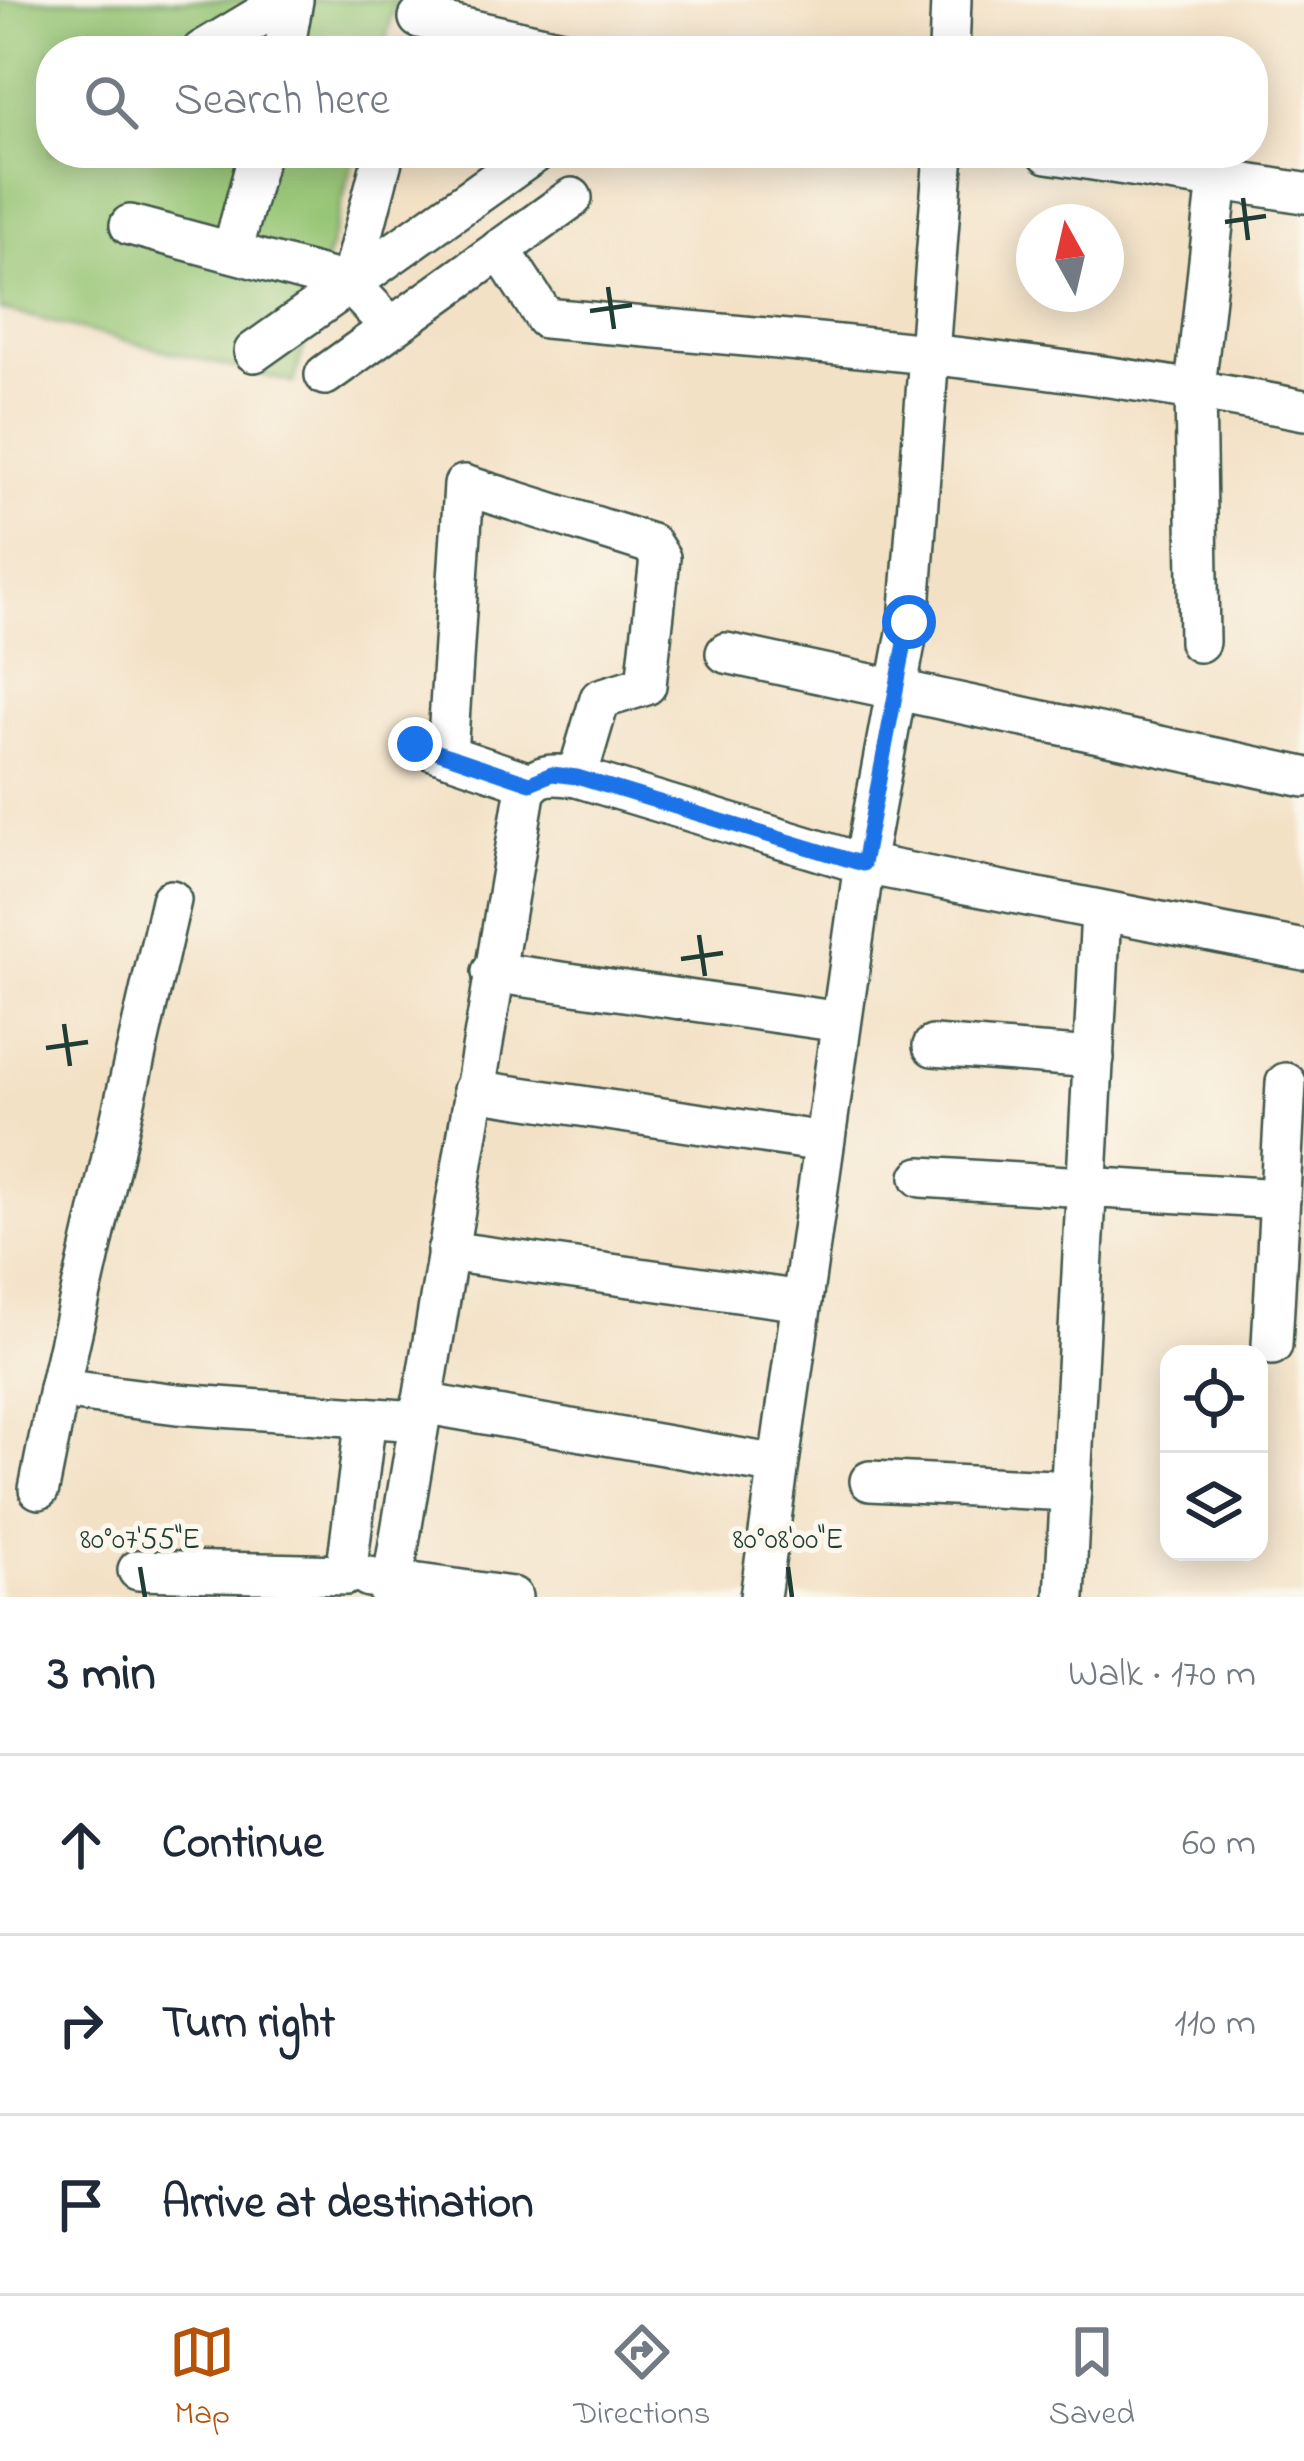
<!DOCTYPE html>
<meta charset="utf-8">
<style>
:root{--surface:#fff;--page:#f2f2f3;--text:#1f2937;--muted:#747a83;--line:#e0e1e3;--accent:#b45309}
body{margin:0;font-family:"Indie Flower",sans-serif;background:var(--page);color:var(--text)}
.controls{position:absolute;right:36px;bottom:36px;display:grid;overflow:hidden;border-radius:24px;box-shadow:0 6px 30px #0003}
.controls button{width:108px;height:108px;display:grid;place-items:center;padding:0;border:0;border-bottom:3px solid var(--line);background:var(--surface);color:var(--text);font:60px sans-serif}
.compass{position:absolute;left:1016px;top:204px;width:108px;height:108px;border-radius:50%;background:var(--surface);box-shadow:0 6px 30px #0003;rotate:352deg}
.stop{position:absolute;width:36px;height:36px;margin:-27px;border:9px solid #1a73e8;border-radius:50%;background:#fff}
.stop.end{background:#1a73e8;border-color:#fff;box-shadow:0 3px 12px #0008}
.list{margin:0;padding:0;list-style:none}
h2{display:flex;justify-content:space-between;align-items:center;height:156px;margin:0;padding:0 48px;font-size:51px}
h2 small{font-size:39px;font-weight:400;color:var(--muted)}
.list li{display:grid;grid-template-columns:78px 1fr auto;gap:36px;align-items:center;box-sizing:border-box;height:180px;padding:0 48px;border-top:3px solid var(--line)}
.list b{display:block;font-size:45px;white-space:nowrap}
.list em{font-size:39px;font-style:normal;color:var(--muted)}
.icon{flex:none;width:66px;height:66px;fill:none;stroke:currentColor;stroke-width:2;stroke-linecap:round;stroke-linejoin:round}
.map{position:relative;flex:none;width:1304px;height:1597px;overflow:hidden}
.search{position:absolute;background:var(--surface);box-shadow:0 6px 30px #0003;left:36px;right:36px;top:36px;height:132px;display:flex;align-items:center;gap:30px;box-sizing:border-box;padding:0 42px;border-radius:48px;color:var(--muted);font-size:45px}
.sheet{height:696px;background:var(--surface)}
nav{display:flex;justify-content:space-around;align-items:center;box-sizing:border-box;height:168px;border-top:3px solid var(--line);background:var(--surface);font-size:33px;color:var(--muted)}
nav a{display:grid;justify-items:center;gap:6px}
nav .on{color:var(--accent)}
.map>svg:first-child{display:block}
.green{fill:#96c574;stroke:#5a8154;stroke-width:3}
.lines{fill:none;stroke-linecap:round;stroke-linejoin:round}
.minor-casing{stroke:#3f564a;stroke-width:44}
.minor{stroke:#fff;stroke-width:39}
.route{stroke:#1a73e8;stroke-width:15}
.ticks{fill:none;stroke:#1f3d34;stroke-width:4.5}
.ticks-label{font-size:30px;text-anchor:middle;fill:#1f3d34;stroke:#fbf7ec;stroke-width:10;stroke-linejoin:round;paint-order:stroke}
</style>
<div class="map">
<svg width="1304" height="1597" viewBox="0 0 1304 1597">
<rect width="100%" height="100%" fill="#fbf7ec"/>
<filter id="ink" filterUnits="userSpaceOnUse"><feTurbulence type="fractalNoise" baseFrequency=".00833" numOctaves="2"/><feDisplacementMap in="SourceGraphic" scale="24" xChannelSelector="R" yChannelSelector="G"/><feConvolveMatrix kernelMatrix="1 2 1 2 8 2 1 2 1" color-interpolation-filters="sRGB"/></filter>
<filter id="wash" filterUnits="userSpaceOnUse"><feTurbulence type="fractalNoise" baseFrequency=".004" numOctaves="4" result="noise"/><feDisplacementMap in="SourceGraphic" scale="48" xChannelSelector="R" yChannelSelector="G"/><feGaussianBlur stdDeviation="2.7" result="paint"/><feColorMatrix in="noise" values="0 0 0 0 0 0 0 0 0 0 0 0 0 0 0 0 0 1.4 0 .05"/><feComposite in="paint" operator="in"/></filter>
<g filter="url(#wash)">
<rect width="100%" height="100%" fill="#f3e1c6"/>
<!-- green -->
<polygon class="green" points="0,0 396,0 383,51 51,51 51,153 355,153 294,383 0,309"/>
</g>
<g filter="url(#ink)">
<g class="lines">
<!-- minor casing -->
<g class="minor-casing">
<g id="minor">
<polyline points="419,18 566,51"/>
<polyline points="202,51 287,0"/>
<polyline points="284,51 293,0"/>
<polyline points="949,51 951,0"/>
<polyline points="1048,153 1304,193"/>
<polyline points="130,225 350,284 391,327"/>
<path d="M500,249L545,318C799,341 1054,360 1304,410"/>
<polyline points="232,252 259,153"/>
<polyline points="350,284 384,153"/>
<polyline points="254,352 535,153"/>
<polyline points="325,375 572,198"/>
<polyline points="1199,642 1195,388 1218,179"/>
<polyline points="726,653 1304,777"/>
<polyline points="415,744 530,783"/>
<polyline points="447,755 464,485 651,544 660,558 646,685 600,699 577,777"/>
<polyline points="171,900 59,1389 177,1404 418,1421"/>
<polyline points="492,972 841,1022"/>
<polyline points="933,1046 1094,1058"/>
<polyline points="473,1090 824,1142"/>
<polyline points="921,1177 1280,1199"/>
<polyline points="447,1251 802,1301"/>
<polyline points="1272,1345 1286,1083"/>
<polyline points="422,1403 778,1465"/>
<polyline points="870,1481 1071,1491"/>
<polyline points="39,1489 59,1389"/>
<polyline points="138,1570 346,1575 366,1417"/>
<polyline points="369,1577 512,1597"/>
<path d="M390,1597L525,793C537,771 555,774 577,777L864,864L1304,950"/>
<polyline points="760,1597 864,864 909,622 944,153"/>
<polyline points="1065,1597 1101,912"/>
</g>
</g>
<!-- minor -->
<use href="#minor" class="minor"/>
</g>
</g>
<g class="lines" filter="url(#ink)">
<!-- route -->
<polyline class="route" points="415,744 530,783 552,774 577,777 863,864 909,622"/>
</g>
<!-- ticks -->
<path class="ticks" d="M1243,198L1248,240M1225,222L1266,216M608,287L614,329M590,311L632,305M699,935L705,976M681,959L723,953M64,1024L70,1066M46,1048L88,1042M140,1567L145,1597M788,1567L792,1597"/>
<g class="ticks-label">
<text x="140" y="1548">80°07'55"E</text>
<text x="788" y="1548">80°08'00"E</text>
</g>
</svg>
<div class="controls">
<button><svg class="icon" aria-label="locate" viewBox="0 0 24 24"><circle cx="12" cy="12" r="6"/><path d="M12 2v4M12 18v4M2 12h4M18 12h4"/></svg></button>
<button><svg class="icon" aria-label="layers" viewBox="0 0 24 24"><path d="M12 4l9 5-9 5-9-5zM3 14l9 5 9-5"/></svg></button>
</div>
<svg class="compass" viewBox="-18 -18 36 36"><path d="M0-13l5 13h-10z" fill="#e53935"/><path d="M0 13l5-13h-10z" fill="#747a83"/></svg>
<div class="stop" style="left:909px;top:622px"></div>
<div class="stop end" style="left:415px;top:744px"></div>
<div class="search"><svg class="icon" aria-label="search" viewBox="0 0 24 24"><circle cx="10" cy="10" r="6"/><path d="M15 15l6 6"/></svg>Search here</div>
</div>
<section class="sheet">
<h2>3 min<small>Walk · 170 m</small></h2>
<ul class="list">
<li><svg class="icon" aria-label="ahead" viewBox="0 0 24 24"><path d="M12 20V5M6 11l6-6 6 6"/></svg><div><b>Continue</b></div><em>60 m</em></li>
<li><svg class="icon" aria-label="right" viewBox="0 0 24 24"><path d="M7 20v-9h11M14 6l5 5-5 5"/></svg><div><b>Turn right</b></div><em>110 m</em></li>
<li><svg class="icon" aria-label="arrive" viewBox="0 0 24 24"><path d="M6 21V4h12l-3 4 3 4H6"/></svg><div><b>Arrive at destination</b></div></li>
</ul>
</section>
<nav>
<a class="on"><svg class="icon" aria-label="map" viewBox="0 0 24 24"><path d="M3 6l6-2 6 2 6-2v14l-6 2-6-2-6 2zM9 4v14M15 6v14"/></svg>Map</a>
<a><svg class="icon" aria-label="directions" viewBox="0 0 24 24"><path d="M12 3l9 9-9 9-9-9zM9 14v-3h6M13 9l2 2-2 2"/></svg>Directions</a>
<a><svg class="icon" aria-label="saved" viewBox="0 0 24 24"><path d="M7 4h10v16l-5-4-5 4z"/></svg>Saved</a>
</nav>
